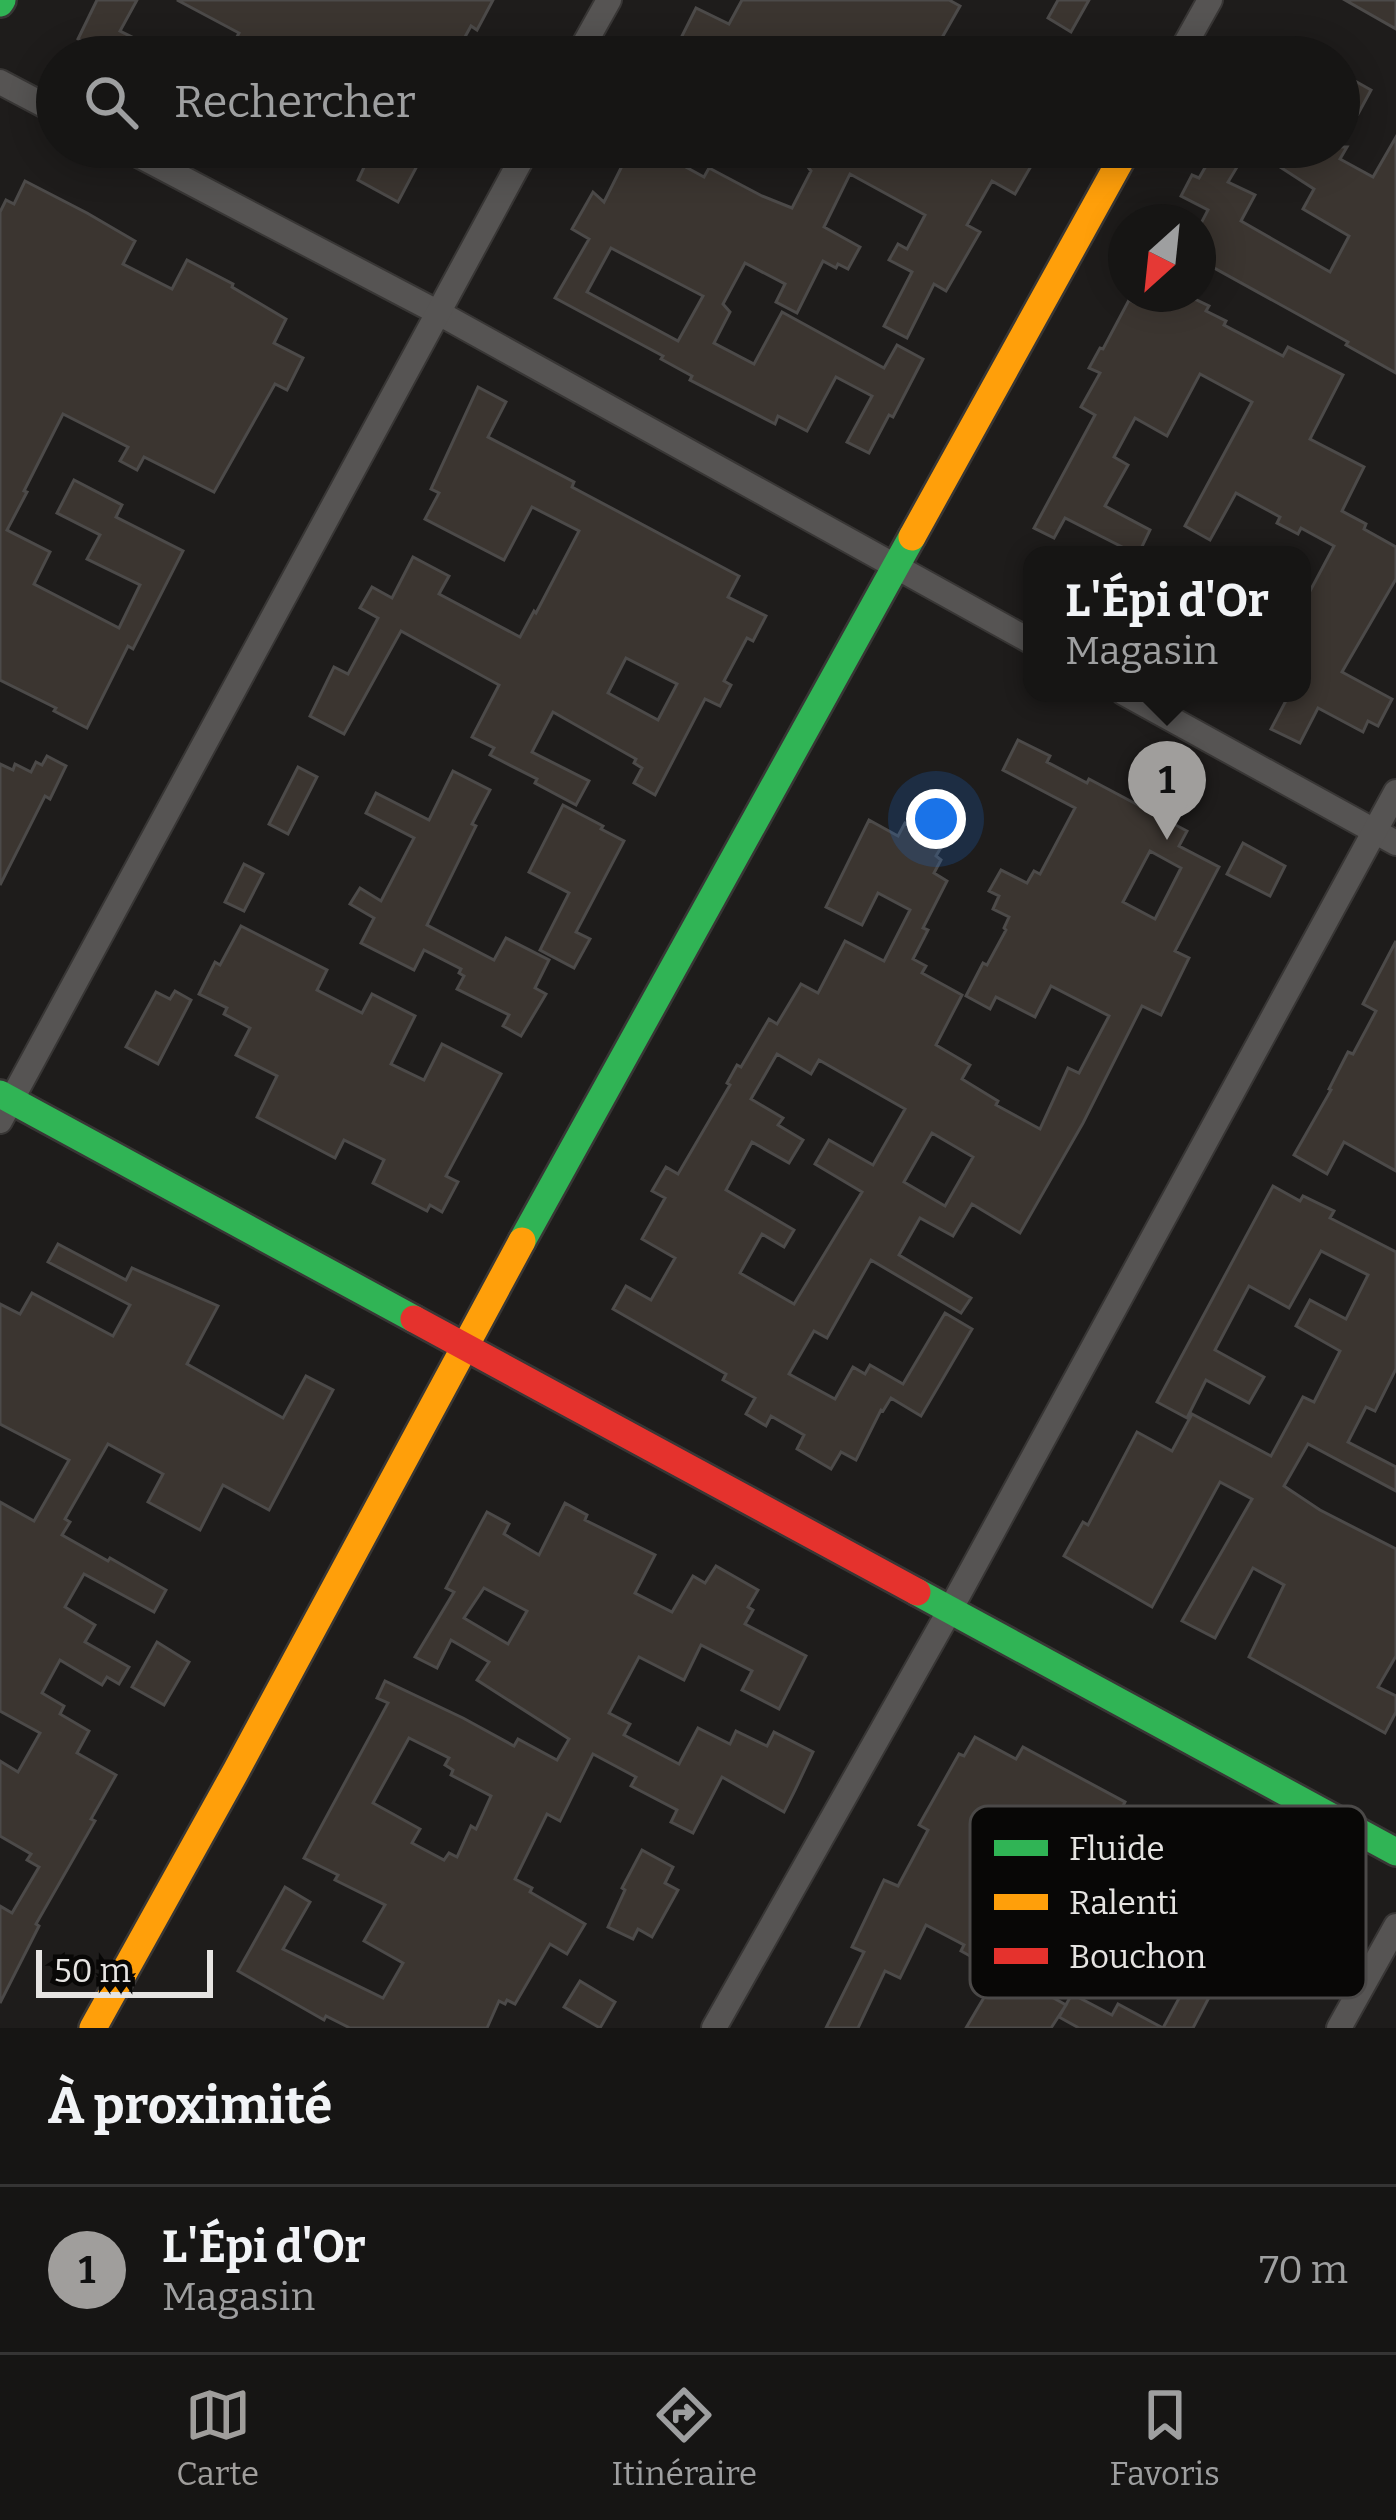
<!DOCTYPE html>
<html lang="fr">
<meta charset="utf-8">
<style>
:root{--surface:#161514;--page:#1f1e1d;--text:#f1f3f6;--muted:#9e9fa0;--line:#353434;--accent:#a09e9c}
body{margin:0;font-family:Bitter,serif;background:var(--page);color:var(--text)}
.compass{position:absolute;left:1108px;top:204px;width:108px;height:108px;border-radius:50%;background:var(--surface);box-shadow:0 6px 30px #0003;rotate:207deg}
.scale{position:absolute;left:36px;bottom:30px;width:177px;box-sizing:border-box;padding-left:12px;border:6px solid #e6e4e2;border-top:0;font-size:33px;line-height:42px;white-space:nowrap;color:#e6e4e2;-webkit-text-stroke:9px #080706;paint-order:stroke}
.you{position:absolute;left:936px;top:819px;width:42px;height:42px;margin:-30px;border:9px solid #fff;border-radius:50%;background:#1a73e8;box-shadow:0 0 0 18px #1a73e833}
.badge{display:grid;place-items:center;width:78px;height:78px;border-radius:50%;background:var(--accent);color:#111;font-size:39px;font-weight:700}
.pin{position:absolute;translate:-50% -99px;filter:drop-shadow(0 3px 6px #0008)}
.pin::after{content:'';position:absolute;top:63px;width:42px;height:36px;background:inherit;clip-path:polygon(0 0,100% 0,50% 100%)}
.popup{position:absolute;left:1023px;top:546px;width:288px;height:156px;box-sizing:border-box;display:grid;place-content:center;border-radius:24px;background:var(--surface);filter:drop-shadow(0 3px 9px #0005);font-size:39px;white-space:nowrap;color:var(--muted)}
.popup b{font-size:45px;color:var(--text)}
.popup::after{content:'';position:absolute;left:50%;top:100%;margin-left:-24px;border:24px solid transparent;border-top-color:var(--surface)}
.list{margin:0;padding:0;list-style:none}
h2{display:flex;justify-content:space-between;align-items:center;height:156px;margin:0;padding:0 48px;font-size:51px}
h2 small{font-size:39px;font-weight:400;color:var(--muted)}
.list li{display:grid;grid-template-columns:78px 1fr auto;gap:36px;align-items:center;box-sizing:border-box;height:168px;padding:0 48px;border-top:3px solid var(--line)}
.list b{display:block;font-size:45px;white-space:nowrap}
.list p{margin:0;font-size:39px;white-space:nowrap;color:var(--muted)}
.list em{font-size:39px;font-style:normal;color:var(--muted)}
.icon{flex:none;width:66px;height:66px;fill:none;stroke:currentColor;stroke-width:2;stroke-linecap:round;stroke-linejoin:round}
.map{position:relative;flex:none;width:1396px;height:2028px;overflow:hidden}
.search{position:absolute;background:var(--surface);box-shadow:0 6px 30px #0003;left:36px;right:36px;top:36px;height:132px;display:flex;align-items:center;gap:30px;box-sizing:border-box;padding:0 42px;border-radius:66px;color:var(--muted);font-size:45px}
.sheet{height:324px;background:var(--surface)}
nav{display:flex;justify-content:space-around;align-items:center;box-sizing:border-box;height:168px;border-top:3px solid var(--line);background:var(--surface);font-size:33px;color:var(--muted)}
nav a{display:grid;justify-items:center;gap:6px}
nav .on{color:var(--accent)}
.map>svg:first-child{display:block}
.building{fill:#3b3530;stroke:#4c4a49;stroke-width:3;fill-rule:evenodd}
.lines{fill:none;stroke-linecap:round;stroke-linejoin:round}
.street-casing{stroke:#383635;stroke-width:28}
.fast-casing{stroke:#383635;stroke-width:32}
.slow-casing{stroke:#383635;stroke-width:32}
.jam-casing{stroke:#383635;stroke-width:32}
.street{stroke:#565453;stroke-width:24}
.fast{stroke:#30b455;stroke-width:27}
.slow{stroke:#ff9f0a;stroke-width:27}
.jam{stroke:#e5322d;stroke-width:27}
.key{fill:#080706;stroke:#4b4948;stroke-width:3}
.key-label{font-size:33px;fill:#e6e4e2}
</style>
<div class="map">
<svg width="1396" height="2028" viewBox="0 0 1396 2028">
<rect width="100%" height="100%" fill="#1e1c1b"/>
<!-- building -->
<g class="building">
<polygon points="97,0 137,0 120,31 138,40 130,57 81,57 87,44 78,39"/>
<polygon points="177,0 493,0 477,30 471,26 454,57 226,57 239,33"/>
<polygon points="742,0 949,0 960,6 931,57 694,57 676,48 696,8 729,24"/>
<polygon points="1058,0 1089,0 1071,32 1048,18"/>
<polygon points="1345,0 1396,0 1396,29"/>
<polygon points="1339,72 1371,90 1358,114 1352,111 1339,133"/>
<path d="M1396,137V373L1346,345L1348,342L1198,259V229L1208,210L1181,196L1192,175L1199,178L1217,147H1347L1340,159L1373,177ZM1249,147L1314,189L1303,209L1349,236L1330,272L1241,221L1255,195L1228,182Z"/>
<polygon points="334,147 427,147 398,202 358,180 366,163"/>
<path d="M597,147H666L662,154L704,177L709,168L762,196L792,208L811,171L793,147H1042L1015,194L992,181L967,225L980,232L946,291L934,284L907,338L884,326L912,272L889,260L898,244L907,249L925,215L850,174L824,227L860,247L848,269L838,264L836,268L823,261L797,313L776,302L785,284L745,263L723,304L730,312L714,343L754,364L782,312L884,368L897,345L923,359L893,417L889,415L869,453L847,442L872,396L836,377L807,431L778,416L775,424L690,380L692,376L661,359L663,356L555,298L589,239L572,229L593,192L604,202L624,162ZM611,248L703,296L678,341L587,292Z"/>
<polygon points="25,181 87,213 135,241 123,264 172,289 187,260 233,284 232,287 286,319 274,343 303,358 287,390 275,384 214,492 144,457 137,470 120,461 128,447 63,414 24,491 27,492 7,530 50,552 34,584 119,628 140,585 87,559 100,535 57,513 74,480 122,505 116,517 183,551 133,649 128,646 87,728 54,711 56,708 0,680 0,212 6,200 14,204"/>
<polygon points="1139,294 1184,294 1209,306 1206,311 1226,321 1224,325 1283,356 1288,347 1343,375 1310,439 1364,467 1342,511 1366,524 1364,529 1396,547 1396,579 1342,672 1392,699 1378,726 1368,721 1363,732 1318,708 1300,743 1271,729 1290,693 1302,693 1302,589 1309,593 1334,546 1301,528 1298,534 1277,523 1280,517 1236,493 1210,540 1185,526 1252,402 1200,374 1167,436 1135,418 1114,457 1128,465 1105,506 1150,530 1138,555 1065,518 1054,538 1034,528 1095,415 1081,407 1100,373 1089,368 1100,348 1103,349 1129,300 1135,303"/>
<path d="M478,387L506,402L488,437L574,482L572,487L739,576L728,597L766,616L753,641L747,638L724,681L731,685L720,706L705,699L655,795L634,783L642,768L634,763L636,759L553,712L532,752L589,781L576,805L535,783L537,779L490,755L494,748L472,737L499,685L401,631L344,734L310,716L334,667L348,674L378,618L360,608L372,587L392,598L413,557L449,576L439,594L520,637L534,611L536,613L579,531L532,507L504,560L425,519L439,493L431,489ZM626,658L677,684L658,720L608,693Z"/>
<path d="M1018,740L1050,756L1047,762L1087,783L1089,779L1187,831L1179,846L1219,867L1175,951L1189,958L1161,1015L1142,1006L1083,1123L1020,1233L972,1204L953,1236L920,1218L899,1255L971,1298L961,1313L871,1260L827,1338L814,1331L789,1374L835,1399L853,1367L865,1374L870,1365L903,1384L945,1313L972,1329L921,1416L891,1398L883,1411L881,1410L856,1460L841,1452L831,1469L797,1449L804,1435L771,1416L766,1426L746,1414L755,1398L723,1380L726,1374L613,1309L626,1286L651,1300L675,1258L642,1239L665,1198L652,1191L666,1167L678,1174L730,1085L727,1083L737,1065L741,1067L769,1019L777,1024L801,984L818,993L845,941L884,961L910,910L878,893L862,925L826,907L869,820L898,836L905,823L943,844L936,856L941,860L934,873L947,881L923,928L928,930L913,959L926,966L922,973L962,995L936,1045L970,1065L962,1079L998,1101L996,1105L1040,1129L1068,1068L1079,1073L1109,1016L1051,986L1035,1017L996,997L990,1009L966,996L983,963L987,965L1006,930L1004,928L1009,917L993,909L999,896L989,891L1001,870L1027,883L1034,871L1040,874L1075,808L1003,770ZM1150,851L1181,868L1155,919L1123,902ZM777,1054L811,1074L819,1060L905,1109L873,1165L829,1140L815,1164L862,1192L794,1304L740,1273L762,1234L784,1247L794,1230L726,1190L752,1142L789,1163L803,1140L778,1125L783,1118L751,1099ZM932,1133L973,1157L945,1206L904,1182Z"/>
<polygon points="47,756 66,766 50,799 45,796 0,885 0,764 13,770 15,764 31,772 36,762 42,765"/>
<polygon points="298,767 317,777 288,834 269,824"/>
<polygon points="453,771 490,790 472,824 476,826 427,925 494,960 506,938 549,960 535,988 546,994 521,1036 503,1026 509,1015 457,989 464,976 459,973 461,969 424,950 414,970 361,943 374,918 350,904 360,888 381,901 414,838 366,813 376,793 429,820"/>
<polygon points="563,805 603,826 601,829 624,841 576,932 590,939 574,968 540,950 569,893 529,872"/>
<polygon points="1243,843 1285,866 1270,896 1227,874"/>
<polygon points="244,864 263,874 244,911 225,902"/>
<polygon points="241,926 327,970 317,990 362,1013 372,994 415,1016 391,1064 424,1080 442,1044 501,1074 446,1176 458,1182 442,1212 430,1205 427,1211 373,1183 384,1160 344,1140 335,1158 257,1117 277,1076 236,1055 250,1028 224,1014 227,1008 199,994 215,962 220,965"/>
<polygon points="1396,941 1396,1171 1344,1142 1327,1174 1294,1155 1331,1090 1329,1089 1348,1052 1353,1054 1376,1011 1363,1004"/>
<polygon points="175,991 191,1000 158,1064 126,1047 156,992 170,999"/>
<polygon points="1273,1186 1300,1201 1303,1196 1334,1211 1330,1218 1396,1252 1396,1369 1375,1411 1366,1407 1348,1442 1396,1467 1396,1491 1308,1444 1284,1486 1320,1510 1396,1549 1396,1656 1378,1687 1396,1696 1396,1712 1385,1733 1249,1657 1284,1585 1253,1568 1215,1638 1182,1621 1252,1499 1220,1482 1152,1607 1064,1556 1083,1522 1088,1525 1137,1432 1172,1451 1192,1414 1271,1456 1303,1397 1314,1402 1340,1351 1296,1326 1310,1300 1346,1319 1368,1275 1321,1251 1289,1308 1249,1286 1215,1350 1264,1377 1249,1403 1206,1380 1187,1418 1157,1402"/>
<polygon points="58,1244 126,1280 132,1268 218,1306 187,1364 283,1418 306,1376 333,1390 269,1510 223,1485 200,1530 148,1502 163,1474 108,1444 65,1519 70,1522 62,1535 108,1561 110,1558 166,1590 154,1612 84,1574 65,1607 95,1625 85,1642 129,1667 119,1684 107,1677 102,1685 60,1660 42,1693 64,1706 60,1714 89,1731 77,1753 116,1775 91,1819 95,1821 36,1924 39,1926 0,2003 0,1906 12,1913 39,1867 27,1860 31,1854 0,1836 0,1761 18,1772 40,1733 0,1711 0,1502 34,1521 69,1460 0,1424 0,1304 20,1314 32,1293 113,1336 130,1305 48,1262"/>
<path d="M565,1503L587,1515L585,1520L655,1555L635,1593L672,1612L693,1576L705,1583L716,1566L758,1590L748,1607L753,1610L745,1624L806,1656L779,1709L742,1690L752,1671L701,1645L684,1680L639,1657L609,1713L630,1724L624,1735L679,1764L698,1728L730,1744L736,1731L767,1746L774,1732L813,1752L795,1790L784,1812L722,1777L693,1833L671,1822L677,1810L631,1786L636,1777L593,1754L560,1821L547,1814L515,1879L532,1888L530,1892L585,1924L567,1954L550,1944L515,2004L507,2000L505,2004L499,2001L487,2028H350L326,2016L324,2020L238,1971L285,1887L310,1902L283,1949L383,1998L403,1963L364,1941L385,1905L335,1880L338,1875L304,1858L388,1703L377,1698L385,1681L463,1718L514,1746L518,1739L557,1760L569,1739L477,1680L489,1662L451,1640L437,1668L415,1657L454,1592L446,1588L487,1512L509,1524L504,1534L539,1555ZM484,1588L527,1611L508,1644L464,1618ZM409,1738L449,1758L445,1765L453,1770L451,1775L491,1796L476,1829L471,1826L457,1857L449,1853L444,1860L412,1843L420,1829L373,1803Z"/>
<polygon points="157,1642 189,1662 164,1705 132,1687"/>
<polygon points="975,1737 1016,1759 1023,1747 1125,1802 1123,1806 1156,1824 1149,1837 1236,1884 1251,1858 1272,1869 1264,1883 1291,1898 1275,1926 1253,1914 1226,1964 1251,1978 1241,1997 1216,1984 1193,2028 1079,2028 1059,2017 1072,1994 1112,2015 1118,2004 1163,2028 1190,1978 1178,1972 1185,1959 1143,1936 1144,1934 1110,1913 1098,1935 1078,1925 1062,1954 1049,1947 1027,1983 1066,2005 1051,2028 966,2028 999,1972 961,1951 964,1945 926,1925 900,1978 885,1971 858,2028 826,2028 864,1952 852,1947 884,1880 898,1886 928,1830 919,1825 959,1754 964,1756"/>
<polygon points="642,1850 673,1867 665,1883 678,1890 652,1937 638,1929 633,1939 608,1927 625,1890 622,1888"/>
<polygon points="580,1981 615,2002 600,2028 564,2007"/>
</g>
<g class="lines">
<!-- street casing -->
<g class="street-casing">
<g id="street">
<polyline points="577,57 609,0"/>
<polyline points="1178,57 1210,0"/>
<polyline points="0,82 57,112"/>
<polyline points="123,147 437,312 1032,642"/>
<polyline points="1124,693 1396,843"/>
<polyline points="0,1121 528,147"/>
<polyline points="714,2028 950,1610 1396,792"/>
<polyline points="1339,2028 1396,1926"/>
</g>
</g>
<!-- fast casing -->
<g class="fast-casing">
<g id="fast">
<polyline points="0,3 2,0"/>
<polyline points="0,1094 414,1319"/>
<polyline points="522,1241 912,537"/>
<polyline points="917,1592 1396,1852"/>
</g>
</g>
<!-- slow casing -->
<g class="slow-casing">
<g id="slow">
<polyline points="912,537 1128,147"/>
<polyline points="93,2028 236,1771 522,1241"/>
</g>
</g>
<!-- jam casing -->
<g class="jam-casing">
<polyline id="jam" points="414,1319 917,1592"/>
</g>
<!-- street -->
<use href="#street" class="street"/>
<!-- fast -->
<use href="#fast" class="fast"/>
<!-- slow -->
<use href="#slow" class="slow"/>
<!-- jam -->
<use href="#jam" class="jam"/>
</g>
<!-- legend -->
<rect x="970" y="1806" width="396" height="192" rx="18" class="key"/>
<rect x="994" y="1840" width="54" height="16" fill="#30b455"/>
<rect x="994" y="1894" width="54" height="16" fill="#ff9f0a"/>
<rect x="994" y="1948" width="54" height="16" fill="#e5322d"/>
<g class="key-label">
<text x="1069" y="1860">Fluide</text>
<text x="1069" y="1914">Ralenti</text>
<text x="1069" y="1968">Bouchon</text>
</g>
</svg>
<svg class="compass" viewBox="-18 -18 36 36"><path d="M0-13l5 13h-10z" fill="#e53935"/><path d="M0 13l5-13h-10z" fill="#9e9fa0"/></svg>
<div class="scale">50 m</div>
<div class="you"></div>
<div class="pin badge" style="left:1167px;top:840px">1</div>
<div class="popup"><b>L'Épi d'Or</b>Magasin</div>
<div class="search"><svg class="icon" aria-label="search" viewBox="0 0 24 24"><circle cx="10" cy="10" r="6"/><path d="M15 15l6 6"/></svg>Rechercher</div>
</div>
<section class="sheet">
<h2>À proximité<small></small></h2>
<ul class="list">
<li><span class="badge">1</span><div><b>L'Épi d'Or</b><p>Magasin</p></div><em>70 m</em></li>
</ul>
</section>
<nav>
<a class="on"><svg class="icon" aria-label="map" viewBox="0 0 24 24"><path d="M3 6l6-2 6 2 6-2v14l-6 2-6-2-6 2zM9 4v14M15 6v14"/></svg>Carte</a>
<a><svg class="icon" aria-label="directions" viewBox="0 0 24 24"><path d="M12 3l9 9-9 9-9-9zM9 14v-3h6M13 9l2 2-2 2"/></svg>Itinéraire</a>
<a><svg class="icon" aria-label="saved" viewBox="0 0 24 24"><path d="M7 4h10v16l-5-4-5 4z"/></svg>Favoris</a>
</nav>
